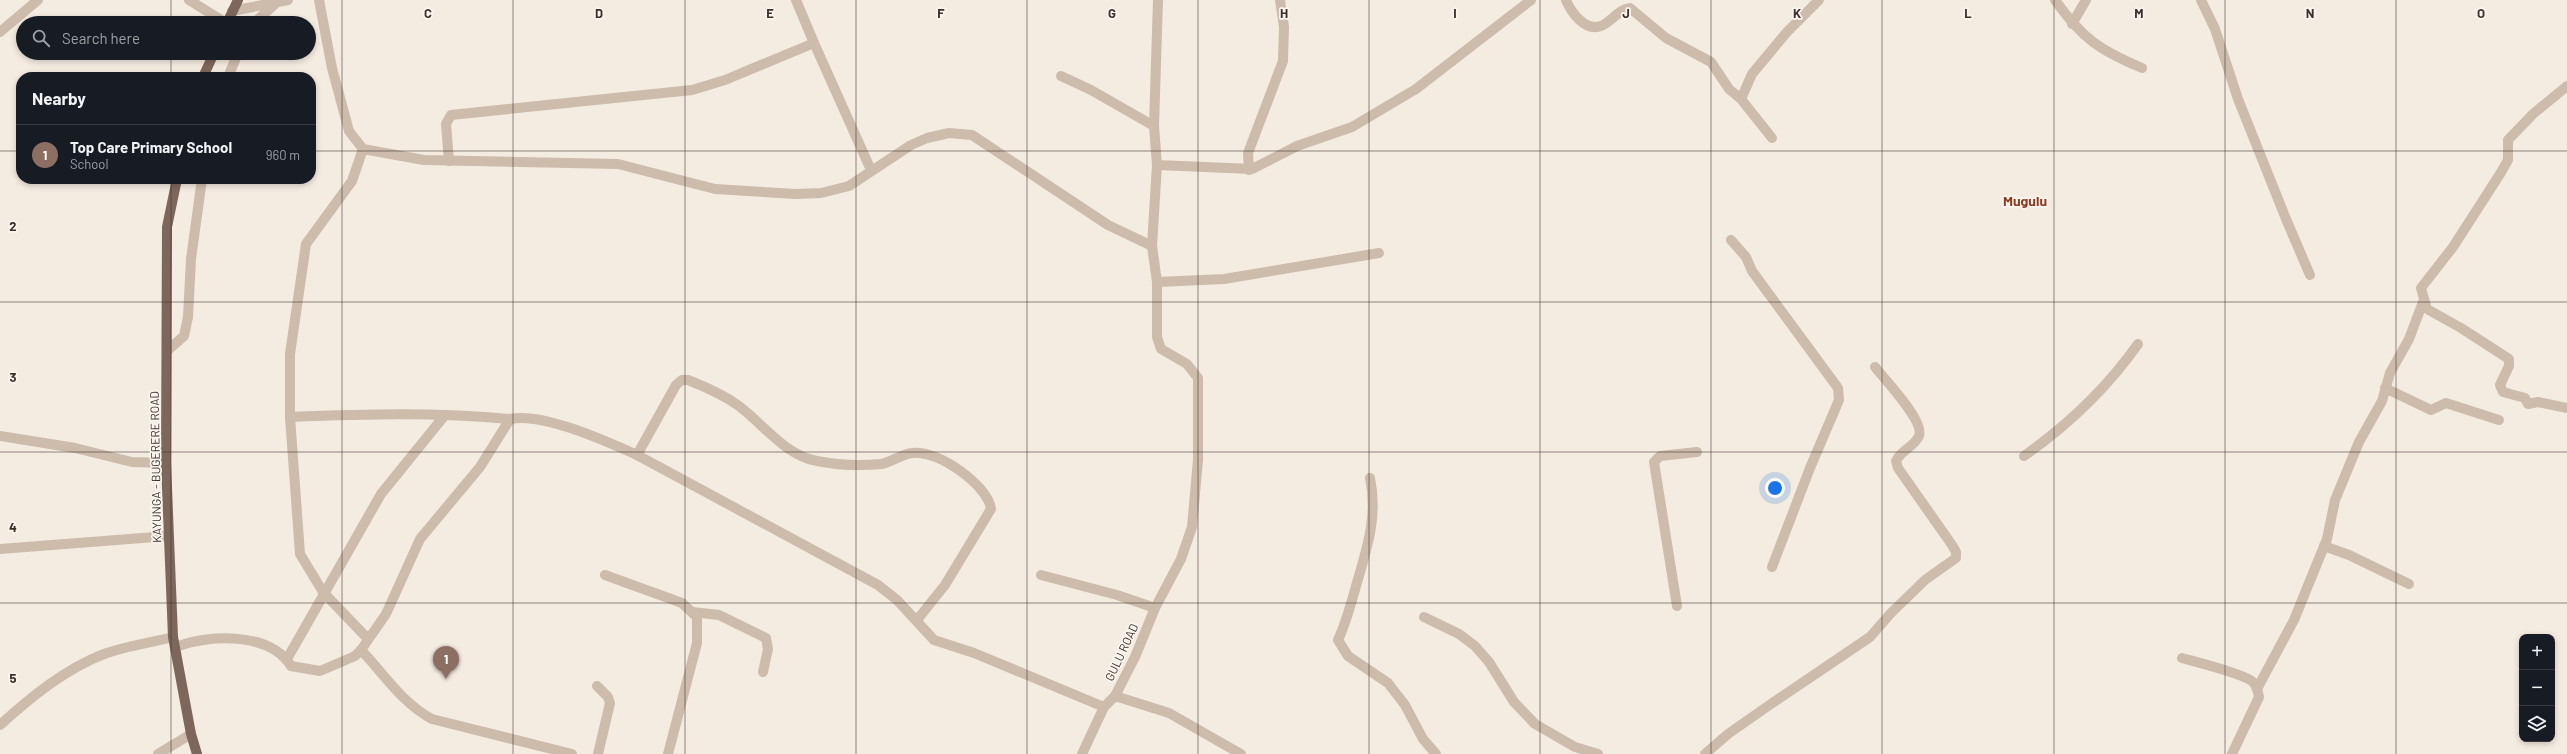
<!DOCTYPE html>
<meta charset="utf-8">
<style>
:root{--surface:#171b24;--page:#242831;--text:#f1f3f6;--muted:#9ea1a6;--line:#363941;--accent:#8c9099}
body{margin:0;font-family:Barlow,sans-serif;background:var(--page);color:var(--text)}
.controls{position:absolute;right:12px;bottom:12px;display:grid;overflow:hidden;border-radius:8px;box-shadow:0 2px 6px #0003}
.controls button{width:36px;height:36px;display:grid;place-items:center;padding:0;border:0;border-bottom:1px solid var(--line);background:var(--surface);color:var(--text);font:20px sans-serif}
.you{position:absolute;left:1775px;top:488px;width:14px;height:14px;margin:-10px;border:3px solid #fff;border-radius:50%;background:#1a73e8;box-shadow:0 0 0 6px #1a73e833}
.badge{display:grid;place-items:center;width:26px;height:26px;border-radius:50%;background:var(--accent);color:#fff;font-size:13px;font-weight:700}
.pin{position:absolute;translate:-50% -33px;filter:drop-shadow(0 1px 2px #0008)}
.pin::after{content:'';position:absolute;top:21px;width:14px;height:12px;background:inherit;clip-path:polygon(0 0,100% 0,50% 100%)}
.list{margin:0;padding:0;list-style:none}
h2{display:flex;justify-content:space-between;align-items:center;height:52px;margin:0;padding:0 16px;font-size:17px}
h2 small{font-size:13px;font-weight:400;color:var(--muted)}
.list li{display:grid;grid-template-columns:26px 1fr auto;gap:12px;align-items:center;box-sizing:border-box;height:60px;padding:0 16px;border-top:1px solid var(--line)}
.list b{display:block;font-size:15px;white-space:nowrap}
.list p{margin:0;font-size:13px;white-space:nowrap;color:var(--muted)}
.list em{font-size:13px;font-style:normal;color:var(--muted)}
.icon{flex:none;width:22px;height:22px;fill:none;stroke:currentColor;stroke-width:2;stroke-linecap:round;stroke-linejoin:round}
.map{position:relative;flex:none;width:2567px;height:754px;overflow:hidden}
.search{position:absolute;background:var(--surface);box-shadow:0 2px 6px #0003;left:16px;top:16px;width:300px;height:44px;display:flex;align-items:center;gap:10px;box-sizing:border-box;padding:0 14px;border-radius:22px;color:var(--muted);font-size:15px}
.panel{position:absolute;background:var(--surface);box-shadow:0 2px 6px #0003;left:16px;top:72px;width:300px;height:112px;border-radius:16px}
.map>svg:first-child{display:block}
.lines{fill:none;stroke-linecap:round;stroke-linejoin:round}
.minor{stroke:#cdbbac;stroke-width:10}
.tertiary{stroke:#cdbbac;stroke-width:10}
.primary{stroke:#7d675c;stroke-width:10}
.grid{fill:none;stroke:#3b302b;stroke-width:1;stroke-opacity:0.55}
.labels{text-anchor:middle;dominant-baseline:central;stroke-width:3.5;stroke-linejoin:round;paint-order:stroke}
.street-label{font-size:12px;fill:#3b302b;stroke:#fbf5ee}
.quarter-label{font-size:14px;font-weight:bold;fill:#8c3b22;stroke:#fbf5ee}
.grid-label{font-size:13px;text-anchor:middle;font-weight:bold;fill:#3b302b;stroke:#fbf5ee;stroke-width:3.5;stroke-linejoin:round;paint-order:stroke}
</style>
<div class="map">
<svg width="2567" height="754" viewBox="0 0 2567 754">
<rect width="100%" height="100%" fill="#f4ebe1"/>
<g class="lines">
<!-- minor -->
<g class="minor">
<polyline points="189,0 226,23"/>
<polyline points="319,0 332,68 349,131 363,149 424,160 618,164 715,189 796,194 821,193 849,186 911,145 927,138 949,133 972,135 1108,225 1152,246"/>
<polyline points="796,0 814,43"/>
<path d="M1566,0C1571,12 1585,32 1601,26C1613,21 1617,10 1630,8L1666,38L1711,62L1729,89L1741,99"/>
<path d="M2055,0C2082,38 2099,50 2142,68"/>
<polyline points="2201,0 2215,29 2238,99 2286,219 2310,275"/>
<polyline points="232,11 288,0"/>
<polyline points="254,23 275,4"/>
<polyline points="2072,24 2086,0"/>
<polyline points="0,32 38,0"/>
<polyline points="1061,76 1091,90 1154,126"/>
<polyline points="228,77 238,53"/>
<polyline points="2567,86 2533,114 2508,140 2508,160 2500,174 2453,247 2421,288 2427,309 2461,328 2509,359 2509,366 2500,385 2503,392 2525,398 2528,404 2538,402 2567,408"/>
<polyline points="1772,138 1741,99 1752,74 1787,32 1819,0"/>
<polyline points="363,149 352,181 306,244 290,354 290,417 300,554 323,592 368,639"/>
<polyline points="449,161 446,124 451,115 692,90 725,80 814,43 871,170"/>
<polyline points="1157,165 1252,169 1297,146 1352,127 1416,89 1531,0"/>
<polyline points="1249,170 1248,153 1283,61 1284,27 1280,0"/>
<polyline points="1731,240 1746,257 1752,271 1838,388 1839,400 1810,468 1772,567"/>
<polyline points="1157,282 1224,279 1379,253"/>
<polyline points="167,351 184,336 188,317 191,259 202,179"/>
<polyline points="2385,388 2431,410 2446,403 2499,420"/>
<path d="M290,417C363,414 437,412 510,419C542,412 606,441 637,455L878,585L897,600L934,640L974,653L1104,707"/>
<polyline points="0,436 75,448 132,462 166,463"/>
<path d="M637,455L676,385L682,380H688C706,387 724,395 739,406C764,425 786,456 817,461C837,465 861,466 881,464C892,462 902,454 912,453C937,449 988,485 991,509L945,585L917,620"/>
<path d="M2024,456C2068,425 2107,388 2138,344"/>
<path d="M1370,478C1378,517 1367,548 1356,586C1351,604 1346,623 1338,640L1348,656L1388,683L1405,705L1423,739L1436,754"/>
<polyline points="2324,546 2349,555 2409,584"/>
<polyline points="0,549 168,536"/>
<polyline points="605,575 682,603 697,617 697,643 668,754"/>
<polyline points="1041,575 1117,595 1155,608"/>
<polyline points="1677,606 1654,462 1660,456 1697,452"/>
<polyline points="692,612 719,615 766,638 768,649 763,672"/>
<polyline points="1424,617 1459,634 1475,646 1489,662 1514,702 1535,724 1575,747 1598,754"/>
<path d="M176,647C209,634 270,632 291,666L320,671L355,656L361,650L386,614L420,539L480,467L510,419"/>
<path d="M361,650C384,674 402,703 432,719L572,754"/>
<path d="M2182,658C2196,662 2245,674 2253,682C2257,686 2258,692 2259,697L2232,754"/>
<polyline points="287,659 381,494 445,415"/>
<polyline points="597,686 608,697 610,703 598,754"/>
<polyline points="2257,689 2294,620 2327,539 2335,500 2359,442 2382,401 2390,373 2409,339 2423,302"/>
<polyline points="1115,696 1169,713 1241,754"/>
<path d="M0,725C31,697 65,669 104,654C126,646 150,643 173,637"/>
<polyline points="1082,754 1104,707 1115,696 1135,657 1155,608 1181,559 1192,527 1198,460 1198,378 1187,364 1161,349 1157,337 1157,282 1152,246 1157,165 1154,126 1158,0"/>
<path d="M1705,754L1728,734L1768,706L1870,637L1891,613L1925,580L1956,558V552L1952,545L1898,468L1896,461C1901,450 1914,447 1919,436C1925,421 1885,380 1875,367"/>
</g>
<!-- tertiary -->
<polyline class="tertiary" points="158,754 191,734"/>
<!-- primary -->
<g class="primary">
<polyline points="227,23 238,0"/>
<polyline points="203,77 214,53"/>
<polyline points="177,179 167,227 166,463 173,637 191,734 197,754"/>
</g>
</g>
<!-- grid -->
<path class="grid" d="M171,0V23M342,0V754M513,0V754M685,0V754M856,0V754M1027,0V754M1198,0V754M1369,0V754M1540,0V754M1711,0V754M1882,0V754M2054,0V754M2225,0V754M2396,0V754M171,53V77M0,151H21M311,151H2567M171,179V754M0,302H2567M0,452H2567M0,603H2567"/>
<g class="labels">
<!-- street labels -->
<g class="street-label">
<text transform="translate(155 467) rotate(-91)">KAYUNGA - BUGERERE ROAD</text>
<text transform="translate(1121 652) rotate(-65)">GULU ROAD</text>
</g>
<!-- quarter labels -->
<g class="quarter-label">
<text x="2025" y="200">Mugulu</text>
</g>
</g>
<g class="grid-label">
<text x="428" y="18">C</text>
<text x="599" y="18">D</text>
<text x="770" y="18">E</text>
<text x="941" y="18">F</text>
<text x="1112" y="18">G</text>
<text x="1284" y="18">H</text>
<text x="1455" y="18">I</text>
<text x="1626" y="18">J</text>
<text x="1797" y="18">K</text>
<text x="1968" y="18">L</text>
<text x="2139" y="18">M</text>
<text x="2310" y="18">N</text>
<text x="2481" y="18">O</text>
<text x="13" y="231">2</text>
<text x="13" y="382">3</text>
<text x="13" y="532">4</text>
<text x="13" y="683">5</text>
</g>
</svg>
<div class="controls">
<button>+</button>
<button>−</button>
<button><svg class="icon" aria-label="layers" viewBox="0 0 24 24"><path d="M12 4l9 5-9 5-9-5zM3 14l9 5 9-5"/></svg></button>
</div>
<div class="you"></div>
<div class="pin badge" style="left:446px;top:679px;background:#8d6e63">1</div>
<div class="search"><svg class="icon" aria-label="search" viewBox="0 0 24 24"><circle cx="10" cy="10" r="6"/><path d="M15 15l6 6"/></svg>Search here</div>
<section class="panel">
<h2>Nearby<small></small></h2>
<ul class="list">
<li><span class="badge" style="background:#8d6e63">1</span><div><b>Top Care Primary School</b><p>School</p></div><em>960 m</em></li>
</ul>
</section>
</div>
